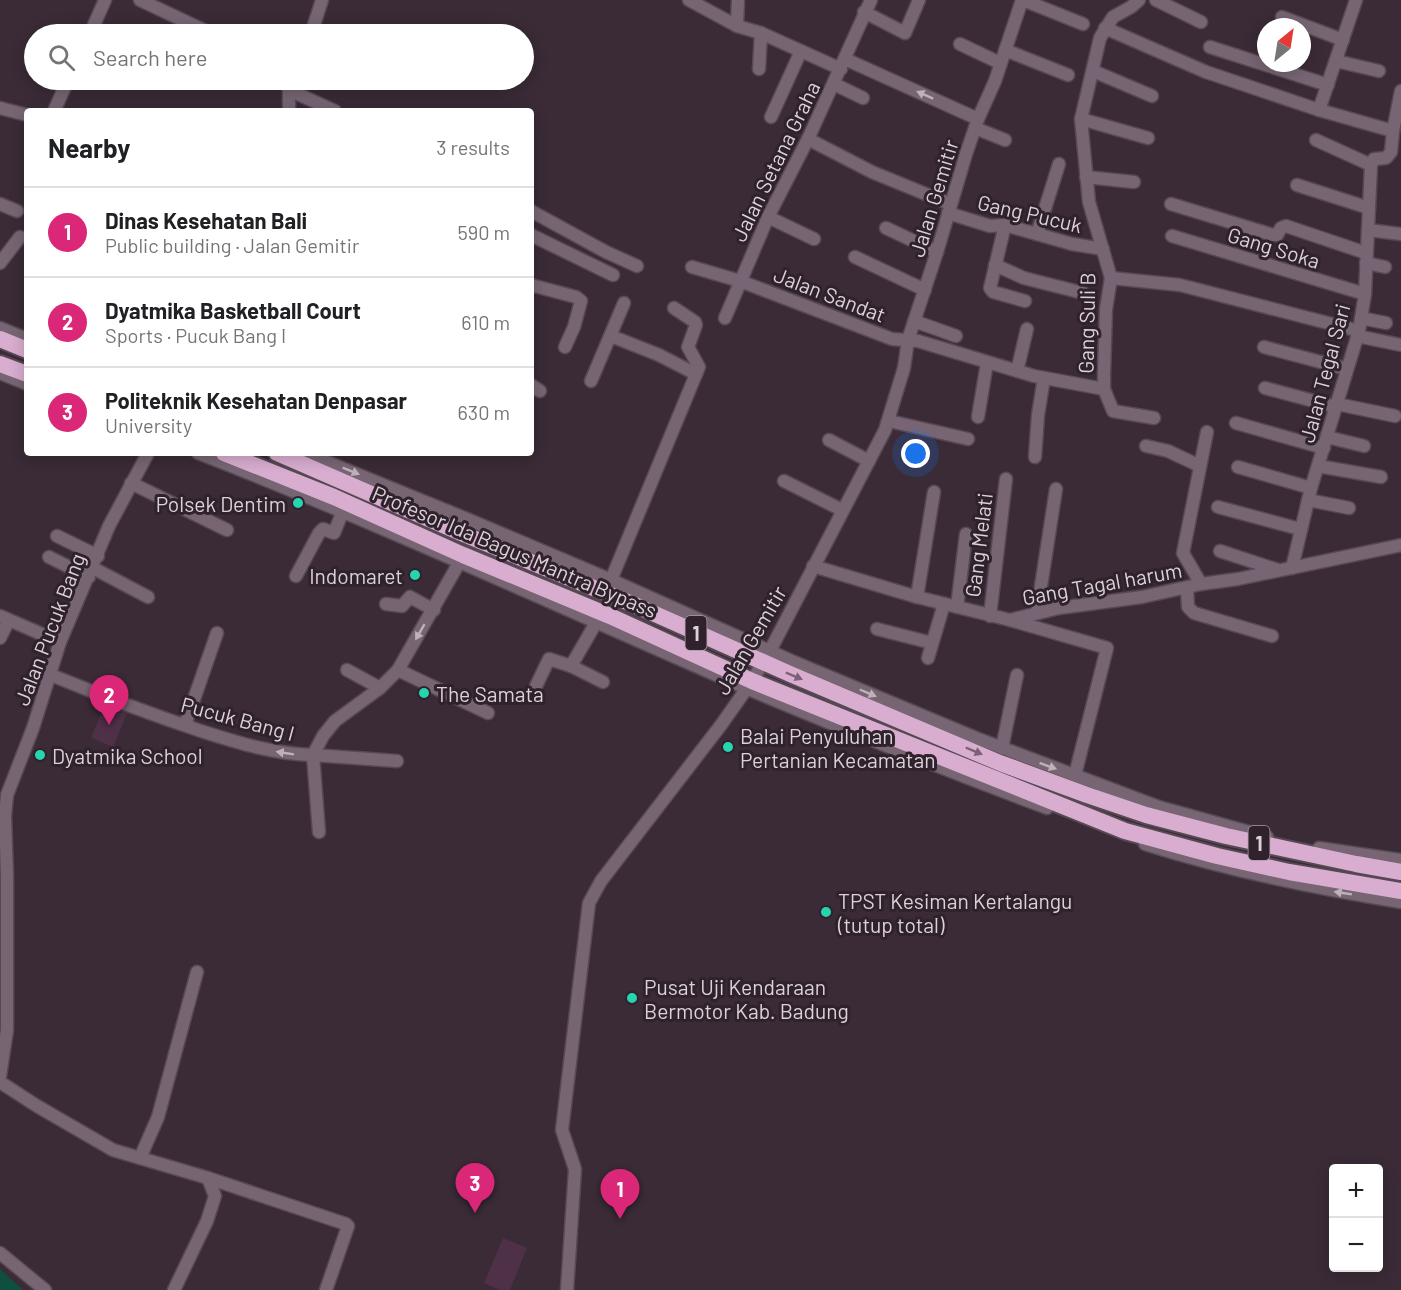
<!DOCTYPE html>
<meta charset="utf-8">
<style>
:root{--surface:#fff;--page:#f6f6f6;--text:#202124;--muted:#757577;--line:#e0e0e0;--accent:#db2777}
body{margin:0;font-family:Barlow,sans-serif;background:var(--page);color:var(--text)}
.controls{position:absolute;right:18px;bottom:18px;display:grid;overflow:hidden;border-radius:6px;box-shadow:0 3px 15px #0003}
.controls button{width:54px;height:54px;display:grid;place-items:center;padding:0;border:0;border-bottom:2px solid var(--line);background:var(--surface);color:var(--text);font:30px sans-serif}
.compass{position:absolute;left:1257px;top:18px;width:54px;height:54px;border-radius:50%;background:var(--surface);box-shadow:0 3px 15px #0003;rotate:30deg}
.you{position:absolute;left:916px;top:454px;width:21px;height:21px;margin:-15px;border:4px solid #fff;border-radius:50%;background:#1a73e8;box-shadow:0 0 0 9px #1a73e833}
.badge{display:grid;place-items:center;width:39px;height:39px;border-radius:50%;background:var(--accent);color:#fff;font-size:20px;font-weight:700}
.pin{position:absolute;translate:-50% -50px;filter:drop-shadow(0 2px 3px #0008)}
.pin::after{content:'';position:absolute;top:32px;width:21px;height:18px;background:inherit;clip-path:polygon(0 0,100% 0,50% 100%)}
.list{margin:0;padding:0;list-style:none}
h2{display:flex;justify-content:space-between;align-items:center;height:78px;margin:0;padding:0 24px;font-size:26px}
h2 small{font-size:20px;font-weight:400;color:var(--muted)}
.list li{display:grid;grid-template-columns:39px 1fr auto;gap:18px;align-items:center;box-sizing:border-box;height:90px;padding:0 24px;border-top:2px solid var(--line)}
.list b{display:block;font-size:22px;white-space:nowrap}
.list p{margin:0;font-size:20px;white-space:nowrap;color:var(--muted)}
.list em{font-size:20px;font-style:normal;color:var(--muted)}
.icon{flex:none;width:33px;height:33px;fill:none;stroke:currentColor;stroke-width:2;stroke-linecap:round;stroke-linejoin:round}
.map{position:relative;flex:none;width:1401px;height:1290px;overflow:hidden}
.search{position:absolute;background:var(--surface);box-shadow:0 3px 15px #0003;left:24px;top:24px;width:510px;height:66px;display:flex;align-items:center;gap:15px;box-sizing:border-box;padding:0 21px;border-radius:33px;color:var(--muted);font-size:22px}
.panel{position:absolute;background:var(--surface);box-shadow:0 3px 15px #0003;left:24px;top:108px;width:510px;height:348px;border-radius:6px}
.map>svg:first-child{display:block}
.green{fill:#4e3048}
.water{fill:#0e4f3f}
.lines{fill:none;stroke-linecap:round;stroke-linejoin:round}
.minor-casing{stroke:#574954;stroke-width:15}
.highway-casing{stroke:#574954;stroke-width:20}
.minor{stroke:#776573;stroke-width:12}
.highway{stroke:#d8adcf;stroke-width:16}
.oneway{fill:#bdb1ba}
.oneway2{fill:#7c6176}
.poi-dot{fill:#26d5ae;stroke:#30222d;stroke-width:2}
.labels{text-anchor:middle;dominant-baseline:central;stroke-width:6;stroke-linejoin:round;paint-order:stroke}
.shield{fill:#30222d;stroke:#a89da5;stroke-width:1.5}
.shield-label{font-size:20px;font-weight:bold;fill:#dbd2d9}
.street-label{font-size:21px;fill:#dbd2d9;stroke:#30222d}
.poi-label{font-size:21px;fill:#dbd2d9;stroke:#30222d;text-anchor:start}
</style>
<div class="map">
<svg width="1401" height="1290" viewBox="0 0 1401 1290">
<rect width="100%" height="100%" fill="#3a2b37"/>
<!-- green -->
<g class="green">
<polygon points="105,704 127,713 113,747 91,738"/>
<polygon points="503,1238 527,1248 510,1290 500,1290 484,1283"/>
</g>
<!-- water -->
<polygon class="water" points="0,1269 23,1290 0,1290"/>
<g class="lines">
<!-- minor casing -->
<g class="minor-casing">
<g id="minor">
<polyline points="140,0 212,34"/>
<polyline points="689,0 737,26"/>
<polyline points="738,0 737,26 761,33 841,69"/>
<polyline points="1023,0 1083,24"/>
<polyline points="1139,0 1131,7 1113,17 1100,38 1081,119 1089,202 1111,278 1106,309 1104,374 1104,389 1113,411 1154,418"/>
<polyline points="1156,0 1201,22"/>
<polyline points="864,12 905,33 919,0"/>
<polyline points="1282,17 1343,40"/>
<polyline points="1105,28 1206,72 1319,110 1393,131"/>
<polyline points="90,34 105,0"/>
<polyline points="311,34 322,0"/>
<polyline points="960,44 1000,63"/>
<polyline points="1210,47 1328,85"/>
<polyline points="1005,50 1068,75"/>
<polyline points="845,59 978,119"/>
<polyline points="1336,61 1379,71"/>
<polyline points="759,69 761,33"/>
<polyline points="1093,71 1152,96"/>
<polyline points="285,80 289,90 289,111"/>
<polyline points="834,84 863,98"/>
<polyline points="289,90 335,111"/>
<polyline points="0,108 27,115"/>
<polyline points="1319,110 1356,0"/>
<polyline points="54,111 68,80"/>
<polyline points="771,117 801,51"/>
<polyline points="1081,119 1148,138"/>
<polyline points="975,128 1005,140"/>
<polyline points="808,139 872,172 950,204"/>
<polyline points="1316,140 1371,165"/>
<polyline points="1086,177 1134,182"/>
<polyline points="1297,185 1369,208"/>
<polyline points="0,204 17,211"/>
<polyline points="1171,204 1273,235 1277,235 1281,228 1286,226 1366,253"/>
<polyline points="531,211 606,252 637,266"/>
<polyline points="948,213 990,226 1005,225 1072,244 1103,249"/>
<polyline points="768,217 814,239"/>
<polyline points="1005,225 990,288 993,292 1025,301"/>
<polyline points="886,228 937,252"/>
<polyline points="1368,230 1401,234"/>
<polyline points="1037,234 1059,164"/>
<polyline points="531,235 613,275"/>
<polyline points="1172,236 1365,294"/>
<polyline points="855,257 925,290"/>
<polyline points="0,263 20,237"/>
<polyline points="1366,263 1385,267"/>
<polyline points="995,265 1024,278 1083,293"/>
<polyline points="692,267 740,281 892,339 918,341 1034,376 1104,389"/>
<polyline points="1111,278 1180,285 1359,331"/>
<polyline points="531,285 576,297 581,301 574,327 565,347"/>
<polyline points="725,318 768,217 808,139 871,0"/>
<polyline points="1361,318 1386,323"/>
<polyline points="914,321 956,336"/>
<polyline points="0,328 27,339"/>
<polyline points="611,336 659,355 696,374"/>
<polyline points="1357,336 1401,345"/>
<polyline points="1264,347 1347,369"/>
<polyline points="1017,371 1027,329"/>
<polyline points="0,373 27,384"/>
<polyline points="591,381 624,303"/>
<polyline points="531,385 540,391"/>
<polyline points="1265,388 1336,407"/>
<polyline points="1337,404 1395,416"/>
<polyline points="978,417 987,363"/>
<polyline points="889,421 968,439"/>
<polyline points="1236,423 1324,448"/>
<polyline points="1327,437 1364,446"/>
<polyline points="829,440 869,461"/>
<polyline points="1146,446 1168,451 1200,466"/>
<path d="M198,453C383,525 564,609 746,688C845,730 946,770 1047,808"/>
<polyline points="305,453 467,519 611,580 794,662 976,738 1159,807 1267,837"/>
<polyline points="1035,457 1038,415 1044,378"/>
<polyline points="1318,466 1381,477"/>
<polyline points="1238,467 1311,488"/>
<polyline points="784,481 842,510"/>
<polyline points="131,483 227,530"/>
<polyline points="1308,500 1349,508"/>
<polyline points="1218,507 1300,529"/>
<polyline points="57,536 98,556"/>
<polyline points="1220,551 1278,570"/>
<polyline points="49,557 89,577"/>
<polyline points="813,566 917,597 1010,620 1059,608 1142,597 1201,584 1238,579 1401,545"/>
<polyline points="93,568 148,597"/>
<polyline points="1292,568 1311,488 1359,331 1365,294 1371,165 1374,159 1386,158 1391,152 1393,131 1401,91"/>
<polyline points="296,576 319,533 323,529 334,533 343,511"/>
<polyline points="611,580 699,367 688,347 696,325 695,322 674,308"/>
<polyline points="1201,584 1183,553 1207,432"/>
<polyline points="1187,588 1188,607 1194,613 1272,636"/>
<polyline points="917,597 934,492"/>
<polyline points="386,604 402,606 410,597 434,610"/>
<polyline points="957,607 966,534"/>
<polyline points="1037,612 1056,489"/>
<polyline points="0,616 60,642"/>
<polyline points="990,616 1006,479"/>
<polyline points="1010,620 1107,648 1075,775"/>
<polyline points="877,629 932,643"/>
<polyline points="0,638 9,620"/>
<polyline points="928,658 944,604"/>
<polyline points="571,666 603,682"/>
<polyline points="347,670 380,688"/>
<polyline points="398,670 488,713"/>
<path d="M51,675C100,695 150,714 201,731C239,743 273,754 313,755L323,736L335,721L380,688L398,670L463,556"/>
<polyline points="536,686 549,659 571,666 597,621"/>
<polyline points="185,725 217,633"/>
<polyline points="1002,748 1017,675"/>
<polyline points="319,832 313,755 397,761"/>
<path d="M1145,844C1229,871 1314,888 1401,902"/>
<polyline points="1319,848 1401,860"/>
<polyline points="0,1076 7,1030 7,876 5,816 7,795 33,728 60,642 109,526 148,453"/>
<polyline points="0,1082 37,1106 113,1150 208,1178 346,1224 348,1226 326,1290"/>
<polyline points="140,1158 158,1117 197,972"/>
<polyline points="0,1253 45,1290"/>
<polyline points="174,1290 207,1221 215,1196 208,1178"/>
<polyline points="567,1290 575,1169 562,1130 589,903 601,881 721,725 752,681 773,645 885,430 904,368 908,340 937,252 966,154 978,119 995,81 1022,0"/>
</g>
</g>
<!-- highway casing -->
<g class="highway-casing">
<g id="highway">
<polyline points="0,339 27,350"/>
<polyline points="0,364 27,374"/>
<polyline points="224,453 334,497 463,555 610,616 752,681 1125,831 1217,856 1289,872 1401,891"/>
<polyline points="277,453 461,533 637,606 790,674 1000,763 1087,795 1146,815 1226,836 1356,864 1401,872"/>
</g>
</g>
<!-- minor -->
<use href="#minor" class="minor"/>
<!-- highway -->
<use href="#highway" class="highway"/>
</g>
<!-- one-way arrows -->
<defs><path id="oneway-solid" d="M-6-.8H1V-3.2L6.5 0L1 3.2V.8H-6Z" transform="scale(1.5)"/></defs>
<g class="oneway">
<use href="#oneway-solid" transform="translate(925 95) rotate(-156)"/>
<use href="#oneway-solid" transform="translate(351 471) rotate(22)"/>
<use href="#oneway-solid" transform="translate(420 632) rotate(120)"/>
<use href="#oneway-solid" transform="translate(868 693) rotate(23)"/>
<use href="#oneway-solid" transform="translate(285 753) rotate(-171)"/>
<use href="#oneway-solid" transform="translate(1048 766) rotate(20)"/>
<use href="#oneway-solid" transform="translate(1343 893) rotate(-171)"/>
</g>
<g class="oneway2">
<use href="#oneway-solid" transform="translate(794 676) rotate(23)"/>
<use href="#oneway-solid" transform="translate(974 751) rotate(23)"/>
</g>
<!-- markers -->
<g class="poi-dot">
<circle cx="298" cy="503" r="6"/>
<circle cx="415" cy="575" r="6"/>
<circle cx="424" cy="693" r="6"/>
<circle cx="728" cy="747" r="6"/>
<circle cx="40" cy="755" r="6"/>
<circle cx="826" cy="912" r="6"/>
<circle cx="632" cy="998" r="6"/>
</g>
<g class="labels">
<!-- shield labels -->
<g class="shield">
<rect x="685.5" y="616" width="21" height="34" rx="4.5"/>
<rect x="1248.5" y="826" width="21" height="34" rx="4.5"/>
</g>
<g class="shield-label">
<text x="696" y="633">1</text>
<text x="1259" y="843">1</text>
</g>
<!-- street labels -->
<g class="street-label">
<text transform="translate(775 161) rotate(-64)">Jalan Setana Graha</text>
<text transform="translate(933 198) rotate(-73)">Jalan Gemitir</text>
<text transform="translate(1030 213) rotate(13)">Gang Pucuk</text>
<text transform="translate(1274 247) rotate(17)">Gang Soka</text>
<text transform="translate(830 294) rotate(21)">Jalan Sandat</text>
<text transform="translate(1086 323) rotate(-89)">Gang Suli B</text>
<text transform="translate(1324 373) rotate(-75)">Jalan Tegal Sari</text>
<text transform="translate(978 545) rotate(-83)">Gang Melati</text>
<text transform="translate(515 551) rotate(23)">Profesor Ida Bagus Mantra Bypass</text>
<text transform="translate(1102 583) rotate(-10)">Gang Tagal harum</text>
<text transform="translate(49 629) rotate(-69)">Jalan Pucuk Bang</text>
<text transform="translate(750 640) rotate(-60)">Jalan Gemitir</text>
<text transform="translate(238 718) rotate(15)">Pucuk Bang I</text>
</g>
<!-- poi labels -->
<g class="poi-label">
<text x="286" y="503" text-anchor="end">Polsek Dentim</text>
<text x="403" y="575" text-anchor="end">Indomaret</text>
<text x="436" y="693">The Samata</text>
<text x="740" y="735">Balai Penyuluhan<tspan x="740" dy="24">Pertanian Kecamatan</tspan></text>
<text x="52" y="755">Dyatmika School</text>
<text x="838" y="900">TPST Kesiman Kertalangu<tspan x="838" dy="24">(tutup total)</tspan></text>
<text x="644" y="986">Pusat Uji Kendaraan<tspan x="644" dy="24">Bermotor Kab. Badung</tspan></text>
</g>
</g>
</svg>
<div class="controls">
<button>+</button>
<button>−</button>
</div>
<svg class="compass" viewBox="-18 -18 36 36"><path d="M0-13l5 13h-10z" fill="#e53935"/><path d="M0 13l5-13h-10z" fill="#757577"/></svg>
<div class="you"></div>
<div class="pin badge" style="left:620px;top:1219px">1</div>
<div class="pin badge" style="left:109px;top:725px">2</div>
<div class="pin badge" style="left:475px;top:1213px">3</div>
<div class="search"><svg class="icon" aria-label="search" viewBox="0 0 24 24"><circle cx="10" cy="10" r="6"/><path d="M15 15l6 6"/></svg>Search here</div>
<section class="panel">
<h2>Nearby<small>3 results</small></h2>
<ul class="list">
<li><span class="badge">1</span><div><b>Dinas Kesehatan Bali</b><p>Public building · Jalan Gemitir</p></div><em>590 m</em></li>
<li><span class="badge">2</span><div><b>Dyatmika Basketball Court</b><p>Sports · Pucuk Bang I</p></div><em>610 m</em></li>
<li><span class="badge">3</span><div><b>Politeknik Kesehatan Denpasar</b><p>University</p></div><em>630 m</em></li>
</ul>
</section>
</div>
